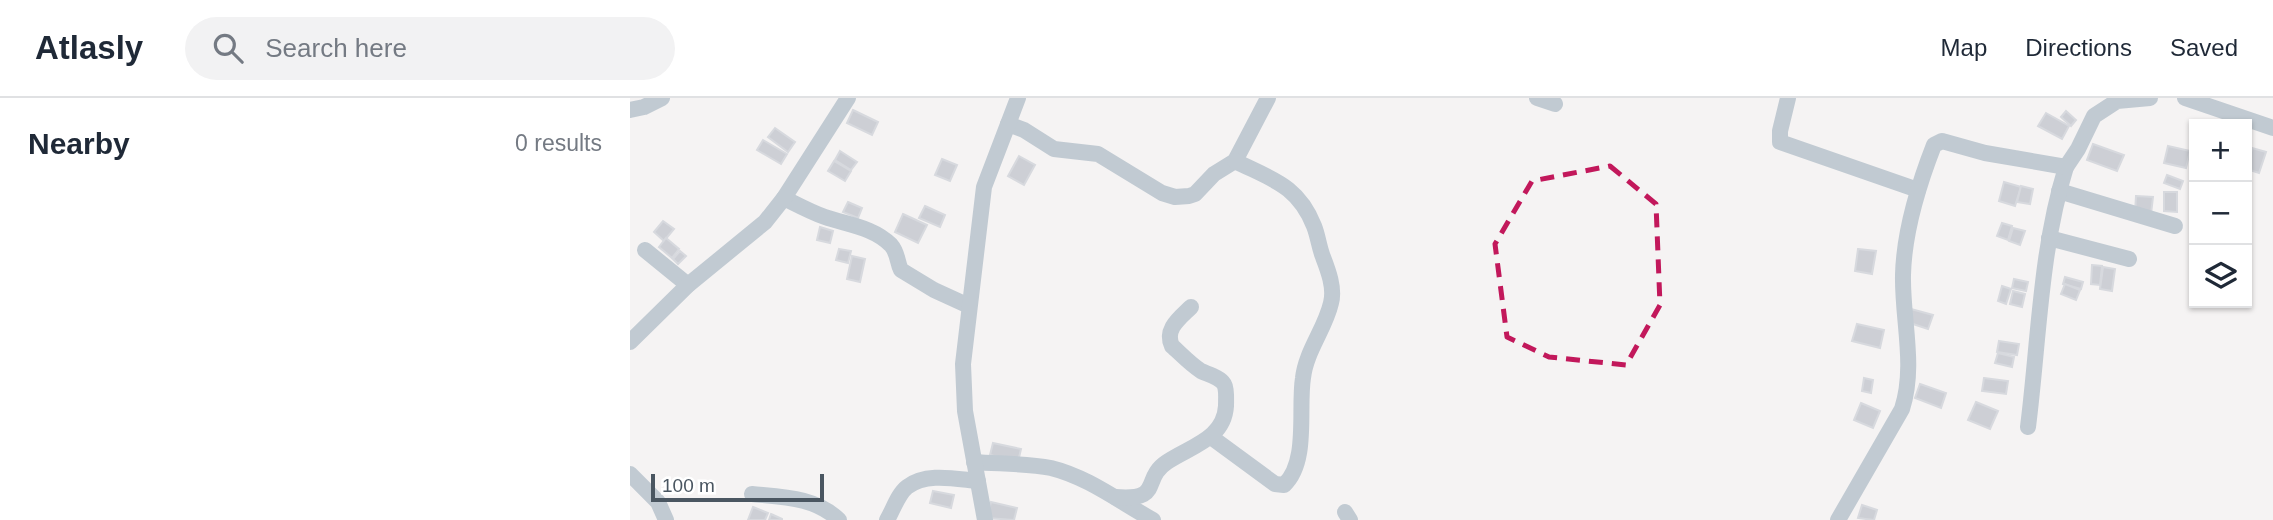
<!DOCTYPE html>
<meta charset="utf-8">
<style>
:root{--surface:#fff;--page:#f2f2f3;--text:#1f2937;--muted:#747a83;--line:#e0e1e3}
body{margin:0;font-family:Arial,sans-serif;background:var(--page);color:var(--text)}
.controls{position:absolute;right:21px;top:21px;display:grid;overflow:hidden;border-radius:0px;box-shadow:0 2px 5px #0004}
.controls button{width:63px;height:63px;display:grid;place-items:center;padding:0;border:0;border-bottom:2px solid var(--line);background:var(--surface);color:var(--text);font:35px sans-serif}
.scale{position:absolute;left:21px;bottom:18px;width:173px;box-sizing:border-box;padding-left:7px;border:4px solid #4a5661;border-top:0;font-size:19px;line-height:24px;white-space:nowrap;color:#4a5661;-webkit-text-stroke:5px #fff;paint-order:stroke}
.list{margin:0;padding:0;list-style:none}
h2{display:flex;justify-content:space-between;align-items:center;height:91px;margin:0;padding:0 28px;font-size:30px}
h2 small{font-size:23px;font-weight:400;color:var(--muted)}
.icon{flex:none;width:38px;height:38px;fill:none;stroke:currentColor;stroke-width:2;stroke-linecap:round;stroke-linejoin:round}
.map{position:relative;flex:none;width:1643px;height:422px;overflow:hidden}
header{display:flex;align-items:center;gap:42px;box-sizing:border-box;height:98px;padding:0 35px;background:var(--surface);border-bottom:2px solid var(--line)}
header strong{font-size:33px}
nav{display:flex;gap:38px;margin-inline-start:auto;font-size:24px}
.search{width:490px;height:63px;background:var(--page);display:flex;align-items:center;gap:18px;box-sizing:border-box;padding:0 24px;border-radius:38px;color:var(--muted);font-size:26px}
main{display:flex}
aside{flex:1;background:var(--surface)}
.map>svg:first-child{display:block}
.building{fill:#cdcfd5;stroke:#d7d9de;stroke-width:2}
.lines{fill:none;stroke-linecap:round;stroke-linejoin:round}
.minor{stroke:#c1cad2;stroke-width:16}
.marked{fill:none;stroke:#c2185b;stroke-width:5;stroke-dasharray:14 9;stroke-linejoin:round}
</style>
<header>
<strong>Atlasly</strong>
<div class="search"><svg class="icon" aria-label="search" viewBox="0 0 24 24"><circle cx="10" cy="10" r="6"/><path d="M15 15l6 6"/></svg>Search here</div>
<nav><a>Map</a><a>Directions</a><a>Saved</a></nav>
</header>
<main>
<aside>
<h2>Nearby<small>0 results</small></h2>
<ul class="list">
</ul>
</aside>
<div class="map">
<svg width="1643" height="422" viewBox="0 0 1643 422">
<rect width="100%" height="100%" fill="#f5f3f3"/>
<!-- building -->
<g class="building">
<polygon points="223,12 248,24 242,37 217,25"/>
<polygon points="1436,13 1446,22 1441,28 1431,19"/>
<polygon points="1416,15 1439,28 1432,41 1408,28"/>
<polygon points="145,30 165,44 158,54 138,39"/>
<polygon points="133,42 157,56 151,66 127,52"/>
<polygon points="1463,46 1494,57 1487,73 1457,62"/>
<polygon points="1538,48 1560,53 1556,70 1534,65"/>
<polygon points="1622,50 1636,54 1629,75 1617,71"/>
<polygon points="210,53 227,64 221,72 205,62"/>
<polygon points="389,58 405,67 394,87 378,78"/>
<polygon points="312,61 327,67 320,83 305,77"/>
<polygon points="204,63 221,73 215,83 198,73"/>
<polygon points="1537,77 1553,83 1550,91 1534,85"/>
<polygon points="1374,84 1391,89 1385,108 1369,103"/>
<polygon points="1391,88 1403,91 1400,106 1387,104"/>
<polygon points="1534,94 1547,94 1547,114 1534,113"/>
<polygon points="1506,98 1523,99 1521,116 1505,115"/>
<polygon points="218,104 232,110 228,120 213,114"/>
<polygon points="295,108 315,117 310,129 289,120"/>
<polygon points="273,116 297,127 288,145 265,134"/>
<polygon points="33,123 44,131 34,143 24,134"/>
<polygon points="1372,125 1382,128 1378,142 1367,138"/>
<polygon points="190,129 203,133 200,145 187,142"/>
<polygon points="1383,130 1395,133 1390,147 1379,143"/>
<polygon points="36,140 49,151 42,160 29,149"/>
<polygon points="209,151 221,153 218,165 206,162"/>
<polygon points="1228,151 1246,153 1242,176 1225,173"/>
<polygon points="50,153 56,158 48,166 43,161"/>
<polygon points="222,158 235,161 230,184 217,181"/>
<polygon points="1462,167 1472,168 1470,187 1461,186"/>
<polygon points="1473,169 1485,171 1482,193 1470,191"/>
<polygon points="1435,179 1453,184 1451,191 1433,186"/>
<polygon points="1384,181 1398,184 1396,193 1382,190"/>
<polygon points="1435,186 1450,192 1446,202 1431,196"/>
<polygon points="1372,188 1381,191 1376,206 1368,203"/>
<polygon points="1383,193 1395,196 1392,209 1380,206"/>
<polygon points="1281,211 1303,217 1298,231 1277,224"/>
<polygon points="1227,226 1254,232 1250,250 1222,243"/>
<polygon points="1369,243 1389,246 1387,257 1367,254"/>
<polygon points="1368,255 1384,259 1382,269 1365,265"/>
<polygon points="1234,280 1243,282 1241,295 1232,293"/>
<polygon points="1354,280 1378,283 1376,296 1352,293"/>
<polygon points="1290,286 1316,295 1311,310 1285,300"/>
<polygon points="1346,304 1368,313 1360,331 1338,322"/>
<polygon points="1231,305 1250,313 1243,330 1224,322"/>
<polygon points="363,345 391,351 388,364 360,357"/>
<polygon points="303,393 324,397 321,410 300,405"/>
<polygon points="361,404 387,410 384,422 357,420"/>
<polygon points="1232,407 1247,412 1244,422 1228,420"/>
<polygon points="123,409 138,415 135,422 118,422"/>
<polygon points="141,416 152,421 152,422 139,422"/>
</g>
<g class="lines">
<!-- minor -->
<g class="minor">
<polyline points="907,0 925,6"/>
<polyline points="1158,0 1150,33 1150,44 1288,92"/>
<polyline points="1555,0 1643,30"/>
<polyline points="0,12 14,9 32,0"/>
<polyline points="378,26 394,32 424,51 468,56 532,95 545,99 559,98 565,96 584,76 605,63 638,0"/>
<polyline points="1429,93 1545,128"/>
<path d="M154,100C168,107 181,114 195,119C218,127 243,129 261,147C268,155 267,164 271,172L304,192L339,208"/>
<polyline points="1419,140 1499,161"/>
<polyline points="15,152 58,187"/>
<polyline points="0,244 58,187 135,124 154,100 218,0"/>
<path d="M1398,329C1409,242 1410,153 1436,69"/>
<path d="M581,339L645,386L654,387C679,364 668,310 673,280C676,253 695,231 701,205C705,190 698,172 693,159C689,149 688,138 684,128C668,87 641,81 605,63"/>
<path d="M344,364C369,366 396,365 421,370C458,379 490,404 523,422"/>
<polyline points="0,376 28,404 36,422"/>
<path d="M122,396C153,399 185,399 209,422"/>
<path d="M485,399C534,403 511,381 537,364C561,348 594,341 596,308C596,302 597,291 594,286C590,279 577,276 571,273C560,266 551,256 542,248C534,231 550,220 561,209"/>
<polyline points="715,414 720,422"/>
<path d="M257,422C263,412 268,396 277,389C296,374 326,381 348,383"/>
<polyline points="355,422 335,313 333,266 354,89 388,0"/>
<path d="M1208,422L1272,311C1286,268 1272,221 1273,177C1274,133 1288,88 1304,47L1312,43L1355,55L1436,69L1448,51L1464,18L1487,3L1520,0"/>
</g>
</g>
<!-- marked area -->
<path class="marked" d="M980,68L1026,106L1030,207L996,267L919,259L877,239L865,146L902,83Z"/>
</svg>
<div class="controls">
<button>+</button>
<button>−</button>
<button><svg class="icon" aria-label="layers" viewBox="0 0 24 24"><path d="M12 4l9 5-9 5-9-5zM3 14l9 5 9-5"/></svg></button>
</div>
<div class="scale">100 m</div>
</div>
</main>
